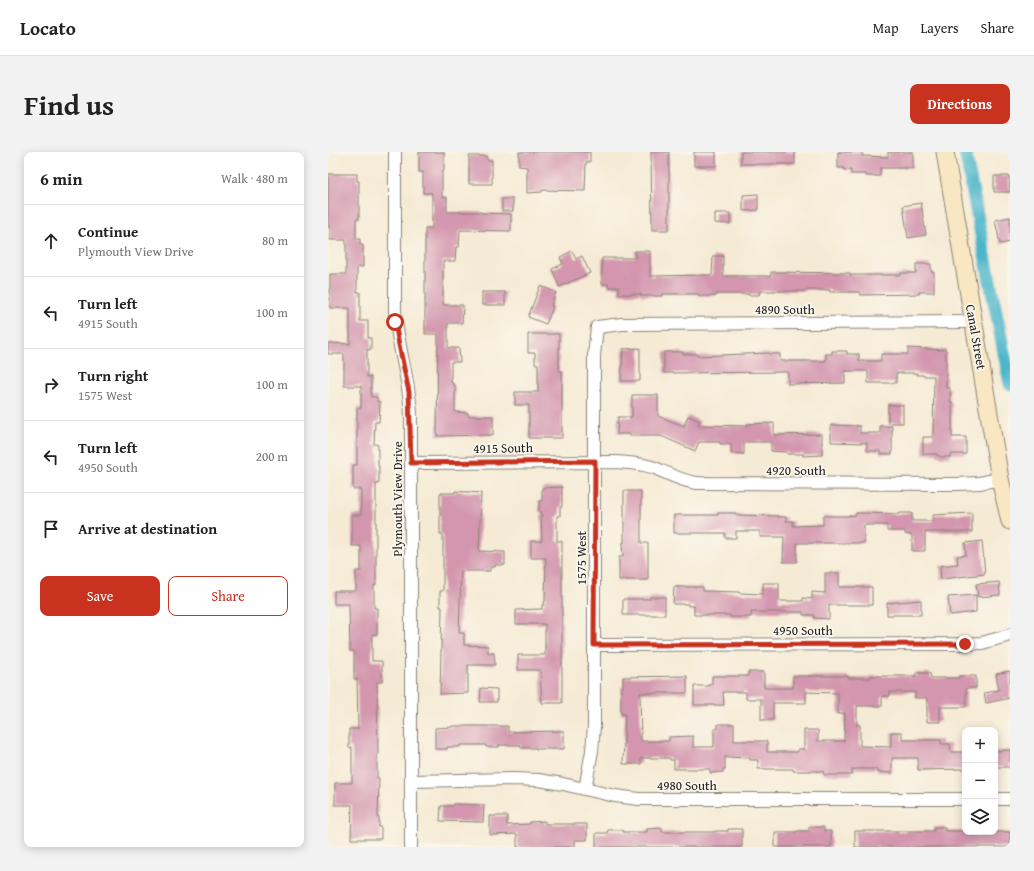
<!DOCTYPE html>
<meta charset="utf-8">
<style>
:root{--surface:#fff;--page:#f2f2f2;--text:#222;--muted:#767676;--line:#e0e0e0;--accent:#c8321e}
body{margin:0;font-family:"Gentium Book Plus",serif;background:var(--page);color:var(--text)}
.controls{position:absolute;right:12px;bottom:12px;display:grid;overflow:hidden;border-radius:8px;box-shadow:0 2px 10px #0003}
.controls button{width:36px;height:36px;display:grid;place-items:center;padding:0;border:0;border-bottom:1px solid var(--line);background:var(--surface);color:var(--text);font:20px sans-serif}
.stop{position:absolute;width:12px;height:12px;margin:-9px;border:3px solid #c8321e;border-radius:50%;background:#fff}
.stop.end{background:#c8321e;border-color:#fff;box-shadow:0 1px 4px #0008}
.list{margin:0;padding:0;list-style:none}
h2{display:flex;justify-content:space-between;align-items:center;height:52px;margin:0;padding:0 16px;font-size:17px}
h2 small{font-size:13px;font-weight:400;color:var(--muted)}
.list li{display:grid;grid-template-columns:26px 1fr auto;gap:12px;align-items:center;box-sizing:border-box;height:72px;padding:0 16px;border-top:1px solid var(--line)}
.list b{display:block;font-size:15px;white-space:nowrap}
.list p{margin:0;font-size:13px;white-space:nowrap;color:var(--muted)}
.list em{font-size:13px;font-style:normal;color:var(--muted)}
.actions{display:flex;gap:8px;padding:12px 16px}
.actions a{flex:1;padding:9px 0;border:1px solid var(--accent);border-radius:8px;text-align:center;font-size:14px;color:var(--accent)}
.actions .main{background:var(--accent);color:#fff}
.icon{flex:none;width:22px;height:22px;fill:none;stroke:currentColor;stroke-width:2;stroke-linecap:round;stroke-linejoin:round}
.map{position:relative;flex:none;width:682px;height:695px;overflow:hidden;border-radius:8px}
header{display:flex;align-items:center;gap:24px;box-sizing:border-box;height:56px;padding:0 20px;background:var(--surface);border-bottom:1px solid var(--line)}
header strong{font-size:19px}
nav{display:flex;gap:22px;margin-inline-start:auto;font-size:14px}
.intro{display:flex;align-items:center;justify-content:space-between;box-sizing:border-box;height:96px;padding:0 24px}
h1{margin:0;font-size:28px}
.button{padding:10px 18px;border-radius:8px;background:var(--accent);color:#fff;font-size:14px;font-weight:700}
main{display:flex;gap:24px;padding:0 24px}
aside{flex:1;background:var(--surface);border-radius:8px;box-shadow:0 2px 10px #0003}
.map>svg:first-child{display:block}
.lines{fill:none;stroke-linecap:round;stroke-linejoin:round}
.canal{stroke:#4cb6ca;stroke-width:13}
.building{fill:#d396ae}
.street-casing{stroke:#888378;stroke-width:14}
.secondary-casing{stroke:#888378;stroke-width:19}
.street{stroke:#fff;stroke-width:12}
.secondary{stroke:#f9e7c3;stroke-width:17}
.route{stroke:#c8321e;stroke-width:5}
.labels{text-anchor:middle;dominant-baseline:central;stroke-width:3.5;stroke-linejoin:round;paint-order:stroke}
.street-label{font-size:13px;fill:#1c1c1c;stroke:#fbf7ec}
</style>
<header>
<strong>Locato</strong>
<nav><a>Map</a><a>Layers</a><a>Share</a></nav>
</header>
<div class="intro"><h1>Find us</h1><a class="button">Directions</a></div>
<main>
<aside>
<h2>6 min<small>Walk · 480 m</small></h2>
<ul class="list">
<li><svg class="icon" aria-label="ahead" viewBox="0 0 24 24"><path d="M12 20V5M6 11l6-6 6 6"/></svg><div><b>Continue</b><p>Plymouth View Drive</p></div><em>80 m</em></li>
<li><svg class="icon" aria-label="left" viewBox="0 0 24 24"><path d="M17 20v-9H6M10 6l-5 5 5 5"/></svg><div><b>Turn left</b><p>4915 South</p></div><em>100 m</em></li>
<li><svg class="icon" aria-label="right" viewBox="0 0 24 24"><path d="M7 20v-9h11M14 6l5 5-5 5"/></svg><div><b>Turn right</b><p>1575 West</p></div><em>100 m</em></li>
<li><svg class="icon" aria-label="left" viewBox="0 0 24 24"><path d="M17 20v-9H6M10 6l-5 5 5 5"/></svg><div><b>Turn left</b><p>4950 South</p></div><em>200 m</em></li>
<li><svg class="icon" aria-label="arrive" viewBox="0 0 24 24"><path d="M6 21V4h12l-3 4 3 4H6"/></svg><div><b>Arrive at destination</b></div></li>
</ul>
<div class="actions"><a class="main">Save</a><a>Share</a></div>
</aside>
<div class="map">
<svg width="682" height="695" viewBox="0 0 682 695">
<rect width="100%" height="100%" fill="#fbf7ec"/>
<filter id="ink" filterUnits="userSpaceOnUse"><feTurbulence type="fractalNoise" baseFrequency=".025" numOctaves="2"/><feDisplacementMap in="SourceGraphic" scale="8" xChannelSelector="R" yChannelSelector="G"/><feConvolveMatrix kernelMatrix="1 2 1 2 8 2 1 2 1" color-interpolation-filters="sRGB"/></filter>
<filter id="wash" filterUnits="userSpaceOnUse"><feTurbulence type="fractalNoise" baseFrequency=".012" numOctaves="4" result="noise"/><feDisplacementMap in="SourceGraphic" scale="16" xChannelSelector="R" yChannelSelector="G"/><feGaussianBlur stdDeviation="0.9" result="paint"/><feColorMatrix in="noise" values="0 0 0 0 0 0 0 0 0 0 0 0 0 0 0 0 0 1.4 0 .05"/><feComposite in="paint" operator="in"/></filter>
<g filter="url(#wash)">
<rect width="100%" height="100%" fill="#f5ead4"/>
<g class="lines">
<!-- canal -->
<polyline class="canal" points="637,0 682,232"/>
</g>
<g id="blocks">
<!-- building -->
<g class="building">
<polygon points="91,0 116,0 116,19 114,19 114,45 119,45 119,60 153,60 153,61 183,62 183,79 132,78 131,95 128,95 127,109 115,109 115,153 135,153 134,171 120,171 120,196 131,196 132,210 123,210 123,231 125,231 125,233 127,233 127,260 140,261 140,264 165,264 165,283 109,284 110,182 97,182 97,76 104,76 104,41 95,41 95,20 91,20"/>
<polygon points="191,0 262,0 262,10 258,10 257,39 214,38 214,40 199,41 199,15 191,14"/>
<polygon points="323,0 341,0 341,78 324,78"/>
<rect x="366" y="0" width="22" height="14"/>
<rect x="413" y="0" width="54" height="12"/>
<polygon points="510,0 534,0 534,4 560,5 560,0 585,0 585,16 552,16 552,24 538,24 538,22 523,22 523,18 516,18 516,16 510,16"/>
<polygon points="141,4 159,4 159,8 164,8 164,32 141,32"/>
<polygon points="0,22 29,22 29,29 31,29 31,67 28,67 28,87 32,87 32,93 35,93 35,115 29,115 29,140 32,140 32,169 40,169 40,186 43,186 43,197 39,198 39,225 43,225 43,245 49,245 49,250 52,250 51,270 47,270 46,292 50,293 50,314 51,314 51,332 48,332 48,433 46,433 46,456 49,456 49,482 44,482 44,509 54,509 54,530 49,530 50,603 49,603 49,626 51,626 50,666 51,666 51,675 53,675 53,687 23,687 24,653 7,653 7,631 24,631 24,595 21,596 21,577 30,577 29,527 26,527 26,499 22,499 21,452 6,452 6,439 28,439 28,419 33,419 33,394 24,394 24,363 33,363 33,337 25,337 25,313 29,313 29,256 33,256 33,234 16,234 16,202 0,202 0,191 22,192 22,156 2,156 2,122 18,122 18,88 2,88 2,75 0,75"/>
<polygon points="666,24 681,24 682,40 666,40"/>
<polygon points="430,42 430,58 415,59 415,43"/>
<rect x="174" y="47" width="11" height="12"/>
<polygon points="593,51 598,83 580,86 575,54"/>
<polygon points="387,61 402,61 402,72 387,71"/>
<polygon points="682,65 682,90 672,92 667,68"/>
<polygon points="244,99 248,107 254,104 262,121 231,135 224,117 235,112 232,105"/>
<polygon points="307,99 322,99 322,124 384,123 385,104 395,104 395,124 443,124 443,120 522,121 522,123 573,123 573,121 588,121 588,112 603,112 603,120 606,120 606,140 591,140 591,142 532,143 532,140 502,140 502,138 478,138 478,139 432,139 431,143 420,143 420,142 388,142 388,144 371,144 371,142 334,142 334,144 313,144 313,142 291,142 291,135 280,135 280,132 274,132 274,106 307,106"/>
<polygon points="212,134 228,140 223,154 225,155 218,172 200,165"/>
<rect x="154" y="140" width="23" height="13"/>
<polygon points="200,182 231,182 231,219 234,219 234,286 201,286 201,253 187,253 187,240 210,240 210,212 207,212 207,201 200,201"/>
<polygon points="312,196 312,229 293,229 295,197"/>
<polygon points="580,196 618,198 618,236 622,236 622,250 624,250 624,285 638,285 638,302 622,302 622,305 613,305 612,304 609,304 609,302 595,302 595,285 605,285 606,224 595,224 595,223 589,223 589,221 568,221 568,231 540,231 540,219 517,219 517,231 460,232 460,220 336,221 336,200 355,200 355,202 369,202 369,204 441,201 441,202 452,202 452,209 498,209 498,202 504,202 504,199 519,199 519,202 531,202 531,209 553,209 553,202 580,202"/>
<polygon points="304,243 330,243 330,264 356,274 360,264 372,269 370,273 419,274 419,272 446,271 446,283 494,282 494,303 475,304 475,302 459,302 459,300 443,299 443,290 416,290 416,302 403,301 403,292 392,292 392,290 371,290 367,299 333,284 302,284 302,282 289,282 290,265 304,265"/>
<rect x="560" y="253" width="15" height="18"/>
<polygon points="503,273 532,274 532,281 552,281 552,274 564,274 564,302 552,302 552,299 539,299 539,291 503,290"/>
<polygon points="234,335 234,355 232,355 232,364 229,364 229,389 234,389 234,551 214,551 212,518 190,518 190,503 217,503 217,472 188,472 188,458 214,457 214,453 216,453 216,450 217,450 218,406 203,406 203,389 214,389 213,360 211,360 211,349 214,349 214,336"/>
<polygon points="127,339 153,341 151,399 177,400 177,413 167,413 167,415 162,415 162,419 133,419 131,481 136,481 136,493 160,494 160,501 166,501 167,513 140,513 140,541 112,542 114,455 112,455 112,439 115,439 115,382 112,382 112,341 127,341"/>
<polygon points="296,339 313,339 313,391 320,391 320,428 291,428 291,405 295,405 294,391 296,391"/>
<polygon points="390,361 408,361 408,363 450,364 450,365 458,365 458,369 465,369 465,374 495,373 495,364 520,364 528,363 528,361 572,362 572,361 584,361 584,369 605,369 605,363 644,361 644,380 597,380 597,399 584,399 584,383 577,382 577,379 559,379 559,373 536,373 536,391 469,391 469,410 455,410 456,385 432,385 432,379 408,379 408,386 397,386 397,381 346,381 346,363 390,363"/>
<polygon points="654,389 657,422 613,427 612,414 630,412 629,404 638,403 637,391"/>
<polygon points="497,421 511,421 511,435 544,435 544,453 501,453 501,467 486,466 486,463 475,463 475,460 423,460 423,465 402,465 402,463 366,463 366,454 360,454 360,452 345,452 346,435 375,435 375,439 411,440 411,441 435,442 435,431 451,431 451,449 475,449 475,446 484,447 484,440 497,441"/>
<polygon points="671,430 672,443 650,445 648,432"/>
<polygon points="648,443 648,460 622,463 620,445"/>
<polygon points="322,445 337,445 337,463 295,463 295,447 322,447"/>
<polygon points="593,448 593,463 559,463 559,451"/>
<polygon points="682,519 682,546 658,551 656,541 671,538 668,522"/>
<polygon points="420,520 436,520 436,536 465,536 465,524 520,524 520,526 543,526 543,524 588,524 588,521 602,521 603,526 631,526 631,524 648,524 648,536 638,536 638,555 612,555 612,570 599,570 599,546 587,546 587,540 562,540 562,544 554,544 554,554 529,554 529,573 532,573 532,594 563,595 563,580 574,580 574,588 613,588 613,592 622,592 623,600 637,600 637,617 590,618 590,606 564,606 564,621 549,620 549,617 524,617 524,623 496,623 495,619 465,619 465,617 430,617 430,608 422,608 422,606 397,605 397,617 395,617 395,620 382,621 382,617 346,617 346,608 342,608 342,606 313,606 313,612 295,612 297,562 293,562 293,535 295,535 295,525 359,524 359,541 312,541 313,589 341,589 341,585 365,584 365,595 386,595 386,577 390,577 390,572 406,572 406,589 439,589 439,600 470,600 470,597 476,597 476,578 490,578 490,589 516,589 517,561 510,562 510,541 478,540 478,551 445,551 445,568 433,568 433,547 418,547 418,540 395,540 396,553 366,553 366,534 381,534 381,532 384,532 384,524 420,524"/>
<polygon points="153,536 169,537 169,550 152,550"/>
<polygon points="124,574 180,574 180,580 236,579 236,597 208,597 208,596 193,596 192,593 171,593 171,595 158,595 158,593 132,593 132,595 119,595 119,597 107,597 107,576 124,575"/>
<polygon points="682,598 682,615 667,615 667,599"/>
<polygon points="125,652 156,653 155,670 112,669 113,654 125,654"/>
<polygon points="162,664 179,664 179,673 202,672 202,670 217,669 217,672 259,672 259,688 247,688 247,695 189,695 189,682 162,683"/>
<polygon points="481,675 496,675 496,679 503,679 503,695 447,695 447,680 469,680 469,679 481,679"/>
<polygon points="606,675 617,675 617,679 637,679 637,680 682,680 682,695 527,695 527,679 606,679"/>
<polygon points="334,676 334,680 387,680 387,679 400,679 400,677 414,677 414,695 268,695 268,681 279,681 280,678 295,678 295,680 319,680 319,677"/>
</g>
</g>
</g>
<g filter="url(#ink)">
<use href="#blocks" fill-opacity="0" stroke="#888378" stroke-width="1"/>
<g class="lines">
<!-- street casing -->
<g class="street-casing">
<g id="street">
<path d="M67,0V158C69,194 82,228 83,264V695"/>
<path d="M83,311L289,310C302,311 314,311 327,316C341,322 353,329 369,331L629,332L651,331L672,327"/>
<polyline points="266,493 637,492 654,491 682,483"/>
<polyline points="83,629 185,627 210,628 235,632 287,644 311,647 637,647"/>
<polyline points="257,637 264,599 266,574 266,204 269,175 294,172 646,170"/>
<polyline points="667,647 682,647"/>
</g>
</g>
<!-- secondary casing -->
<g class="secondary-casing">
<polyline id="secondary" points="617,0 672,327 682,369"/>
</g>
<!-- street -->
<use href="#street" class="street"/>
<!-- secondary -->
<use href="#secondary" class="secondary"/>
</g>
</g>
<g class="lines" filter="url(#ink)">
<!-- route -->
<polyline class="route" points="67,170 71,193 81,240 83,311 267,309 266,493 637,492"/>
</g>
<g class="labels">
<!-- street labels -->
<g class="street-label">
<text x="457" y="157">4890 South</text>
<text transform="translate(648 185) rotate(80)">Canal Street</text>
<text transform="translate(175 296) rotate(-1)">4915 South</text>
<text x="468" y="318">4920 South</text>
<text transform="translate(69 347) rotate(-90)">Plymouth View Drive</text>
<text transform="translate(253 406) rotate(-90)">1575 West</text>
<text x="475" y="478">4950 South</text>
<text x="359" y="633">4980 South</text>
</g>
</g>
</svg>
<div class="controls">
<button>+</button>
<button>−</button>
<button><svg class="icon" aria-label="layers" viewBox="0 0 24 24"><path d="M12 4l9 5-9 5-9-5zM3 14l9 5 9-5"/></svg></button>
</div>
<div class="stop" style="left:67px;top:170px"></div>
<div class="stop end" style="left:637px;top:492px"></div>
</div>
</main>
